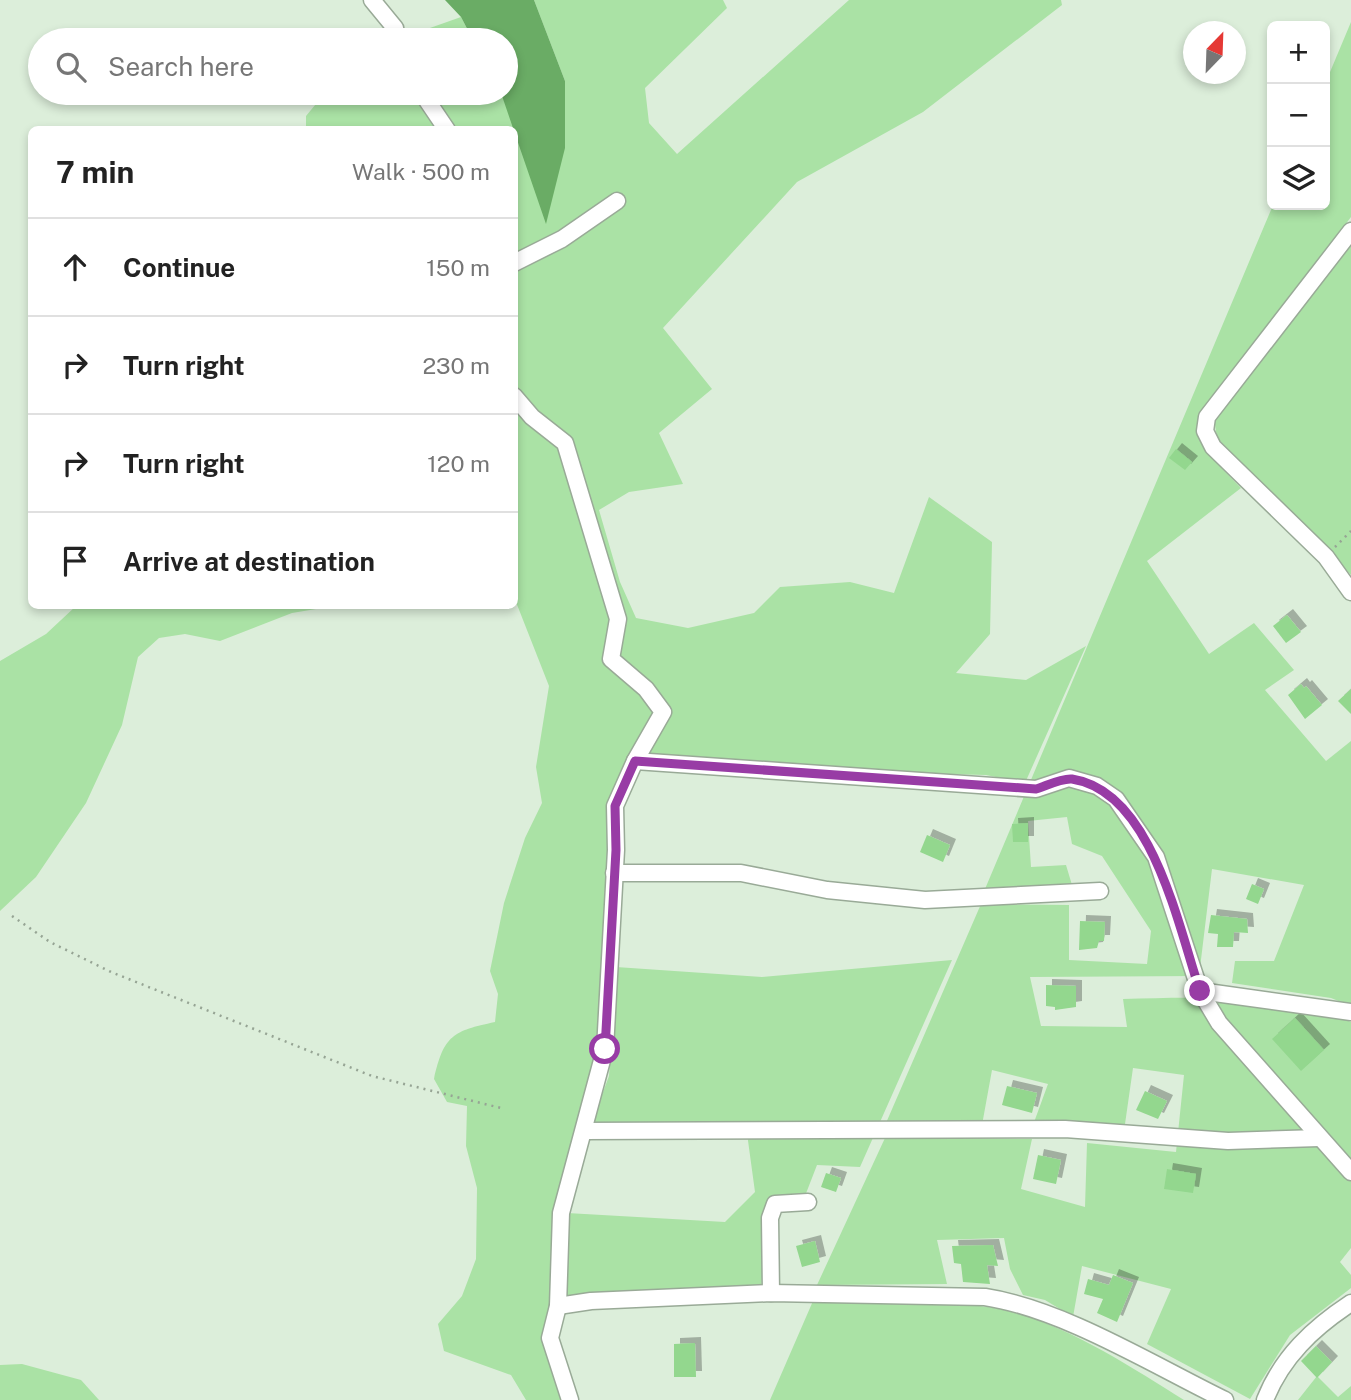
<!DOCTYPE html>
<meta charset="utf-8">
<style>
:root{--surface:#fff;--page:#f2f2f2;--text:#222;--muted:#767676;--line:#e0e0e0}
body{margin:0;font-family:"Public Sans",sans-serif;background:var(--page);color:var(--text)}
.controls{position:absolute;right:21px;top:21px;display:grid;overflow:hidden;border-radius:10px;box-shadow:0 4px 10px #0003}
.controls button{width:63px;height:63px;display:grid;place-items:center;padding:0;border:0;border-bottom:2px solid var(--line);background:var(--surface);color:var(--text);font:35px sans-serif}
.compass{position:absolute;left:1183px;top:21px;width:63px;height:63px;border-radius:50%;background:var(--surface);box-shadow:0 4px 10px #0003;rotate:23deg}
.stop{position:absolute;width:21px;height:21px;margin:-16px;border:5px solid #983ca5;border-radius:50%;background:#fff}
.stop.end{background:#983ca5;border-color:#fff;box-shadow:0 2px 7px #0008}
.list{margin:0;padding:0;list-style:none}
h2{display:flex;justify-content:space-between;align-items:center;height:91px;margin:0;padding:0 28px;font-size:30px}
h2 small{font-size:23px;font-weight:400;color:var(--muted)}
.list li{display:grid;grid-template-columns:46px 1fr auto;gap:21px;align-items:center;box-sizing:border-box;height:98px;padding:0 28px;border-top:2px solid var(--line)}
.list b{display:block;font-size:26px;white-space:nowrap}
.list em{font-size:23px;font-style:normal;color:var(--muted)}
.icon{flex:none;width:38px;height:38px;fill:none;stroke:currentColor;stroke-width:2;stroke-linecap:round;stroke-linejoin:round}
.map{position:relative;flex:none;width:1351px;height:1400px;overflow:hidden}
.search{position:absolute;background:var(--surface);box-shadow:0 4px 10px #0003;left:28px;top:28px;width:490px;height:77px;display:flex;align-items:center;gap:18px;box-sizing:border-box;padding:0 24px;border-radius:38px;color:var(--muted);font-size:26px}
.panel{position:absolute;background:var(--surface);box-shadow:0 4px 10px #0003;left:28px;top:126px;width:490px;height:483px;border-radius:10px}
.map>svg:first-child{display:block}
.green{fill:#aae2a5}
.water{fill:#6aac65}
.building{fill:#93d78e;filter:url(#shadow)}
.lines{fill:none;stroke-linecap:round;stroke-linejoin:round}
.minor-casing{stroke:#99aa97;stroke-width:19}
.path{stroke:#96a494;stroke-width:2.5;stroke-dasharray:2 5;stroke-linecap:butt}
.minor{stroke:#fff;stroke-width:16}
.route{stroke:#983ca5;stroke-width:9}
</style>
<div class="map">
<svg width="1351" height="1400" viewBox="0 0 1351 1400">
<defs>
<filter id="shadow"><feDropShadow dx="6" dy="-6" stdDeviation="0" flood-color="#0004"/></filter>
</defs>
<rect width="100%" height="100%" fill="#dceeda"/>
<!-- green -->
<g class="green">
<path d="M534,0H723L727,8L645,88L649,123L677,154L849,0H1061L1062,5L923,112L797,182L663,328L712,389L659,433L683,484L629,492L599,510L620,582L636,618L688,628L754,613L780,587L850,582L894,593L929,497L992,542L990,634L956,673L1026,680L1086,646L1025,783L986,775L791,770L630,759L607,802L610,868L603,942L601,1047L556,1209L554,1302L565,1400H526L511,1375L444,1351L438,1324L462,1296L476,1259L477,1188L466,1146L467,1106L447,1102L434,1079C444,1035 453,1031 495,1022L498,994L490,971L504,903L525,838L542,803L536,767L549,686L514,597V130L306,129V116L325,93H501L508,106L565,81Z"/>
<polygon points="461,17 473,40 396,40"/>
<path d="M1351,22V217L1202,413L1210,456L1241,488L1147,561L1209,654L1254,623L1294,670L1265,690L1326,761L1351,741V1006L1331,998L1232,983L1235,961H1274L1304,885L1212,869L1199,976L1030,977L1041,1026L1127,1027L1123,999C1198,997 1280,994 1351,1022V1248L1340,1262L1351,1275V1288L1290,1335L1250,1399L1147,1344L1171,1289L1082,1266L1073,1317L1045,1300L1023,1295L1010,1269L1004,1238L937,1240L947,1284L817,1285L885,1138L1032,1139L1021,1189L1085,1207L1087,1143L1176,1152L1184,1075L1133,1068L1125,1124L1033,1125L1048,1084L992,1070L982,1125L886,1123L981,904L1069,905V960L1147,964L1151,931L1102,856L1072,844L1067,817L1028,821L1031,867L1066,865L1072,885L985,889L1273,205H1325V84Z"/>
<polygon points="1351,246 1351,575 1217,438 1214,419"/>
<polygon points="76,606 334,606 292,613 220,641 185,634 159,638 138,657 122,725 86,803 36,877 0,911 0,661 46,634"/>
<polygon points="952,960 860,1167 817,1165 805,1196 773,1196 766,1223 761,1290 564,1300 567,1213 725,1222 755,1192 746,1126 590,1127 609,1076 616,967 762,977"/>
<path d="M813,1301C868,1302 925,1300 980,1306C1050,1313 1126,1364 1184,1400H770Z"/>
<polygon points="22,1364 81,1380 99,1400 0,1400 0,1365"/>
<polygon points="1317,1376 1338,1397 1351,1386 1351,1400 1298,1400"/>
</g>
<!-- water -->
<polygon class="water" points="445,0 534,0 565,81 565,148 546,224 501,93 506,93 506,40 473,40 461,17"/>
<!-- building -->
<g class="building">
<polygon points="1176,449 1192,462 1185,470 1169,458"/>
<polygon points="1287,615 1301,632 1286,643 1273,626"/>
<polygon points="1301,684 1304,688 1306,686 1322,705 1305,719 1288,695"/>
<polygon points="1351,689 1351,714 1338,701"/>
<polygon points="1028,823 1028,842 1013,842 1012,824"/>
<polygon points="927,835 950,845 943,862 920,852"/>
<polygon points="1252,884 1264,889 1258,904 1246,899"/>
<polygon points="1211,915 1247,919 1248,933 1234,932 1233,947 1217,947 1218,934 1208,933"/>
<polygon points="1080,921 1105,922 1104,941 1099,941 1097,948 1079,950"/>
<polygon points="1046,985 1076,986 1076,1007 1055,1010 1055,1007 1046,1006"/>
<polygon points="1295,1018 1324,1050 1301,1071 1272,1039"/>
<polygon points="1007,1086 1037,1093 1032,1113 1002,1105"/>
<polygon points="1145,1091 1167,1101 1158,1119 1136,1110"/>
<polygon points="1038,1155 1061,1160 1056,1184 1033,1179"/>
<polygon points="1167,1169 1196,1174 1193,1193 1164,1189"/>
<polygon points="826,1173 841,1178 836,1192 821,1187"/>
<polygon points="815,1241 820,1262 802,1267 796,1246"/>
<polygon points="993,1245 998,1266 987,1265 990,1284 963,1282 961,1264 954,1263 952,1246"/>
<polygon points="1113,1275 1133,1283 1117,1322 1097,1313 1103,1299 1084,1294 1088,1279 1109,1285"/>
<polygon points="695,1343 696,1377 674,1377 674,1344"/>
<polygon points="1316,1346 1332,1362 1317,1378 1301,1361"/>
</g>
<g class="lines">
<!-- minor casing -->
<g class="minor-casing">
<g id="minor">
<polyline points="372,0 395,28 387,40"/>
<polyline points="422,93 447,130"/>
<polyline points="1351,231 1207,417 1205,431 1213,447 1326,557 1351,592"/>
<polyline points="514,263 562,239 617,201"/>
<polyline points="514,396 532,417 565,443 618,619 611,659 646,689 663,712 635,761 615,806 616,850 605,1049 561,1213 558,1306 550,1338 570,1400"/>
<polyline points="635,761 1036,789 1069,778 1097,786 1116,799 1156,857 1200,991 1219,1023 1351,1172"/>
<polyline points="614,873 741,873 827,890 925,900 1100,891"/>
<polyline points="1200,991 1351,1012"/>
<polyline points="584,1131 1065,1129 1228,1141 1319,1138"/>
<polyline points="771,1293 770,1218 775,1204 808,1202"/>
<path d="M558,1306L591,1301L771,1293L985,1297C1063,1309 1153,1365 1225,1400"/>
<path d="M1265,1400C1282,1357 1313,1328 1351,1303"/>
</g>
</g>
<!-- path -->
<g class="path">
<polyline points="1335,547 1351,531"/>
<polyline points="12,916 50,942 111,972 372,1076 505,1109"/>
</g>
<!-- minor -->
<use href="#minor" class="minor"/>
</g>
<g class="lines">
<!-- route -->
<path class="route" d="M605,1049L616,850L615,806L635,761L1036,789C1046,786 1061,778 1072,779C1152,791 1178,926 1200,991"/>
</g>
</svg>
<div class="controls">
<button>+</button>
<button>−</button>
<button><svg class="icon" aria-label="layers" viewBox="0 0 24 24"><path d="M12 4l9 5-9 5-9-5zM3 14l9 5 9-5"/></svg></button>
</div>
<svg class="compass" viewBox="-18 -18 36 36"><path d="M0-13l5 13h-10z" fill="#e53935"/><path d="M0 13l5-13h-10z" fill="#767676"/></svg>
<div class="stop" style="left:605px;top:1049px"></div>
<div class="stop end" style="left:1200px;top:991px"></div>
<div class="search"><svg class="icon" aria-label="search" viewBox="0 0 24 24"><circle cx="10" cy="10" r="6"/><path d="M15 15l6 6"/></svg>Search here</div>
<section class="panel">
<h2>7 min<small>Walk · 500 m</small></h2>
<ul class="list">
<li><svg class="icon" aria-label="ahead" viewBox="0 0 24 24"><path d="M12 20V5M6 11l6-6 6 6"/></svg><div><b>Continue</b></div><em>150 m</em></li>
<li><svg class="icon" aria-label="right" viewBox="0 0 24 24"><path d="M7 20v-9h11M14 6l5 5-5 5"/></svg><div><b>Turn right</b></div><em>230 m</em></li>
<li><svg class="icon" aria-label="right" viewBox="0 0 24 24"><path d="M7 20v-9h11M14 6l5 5-5 5"/></svg><div><b>Turn right</b></div><em>120 m</em></li>
<li><svg class="icon" aria-label="arrive" viewBox="0 0 24 24"><path d="M6 21V4h12l-3 4 3 4H6"/></svg><div><b>Arrive at destination</b></div></li>
</ul>
</section>
</div>
